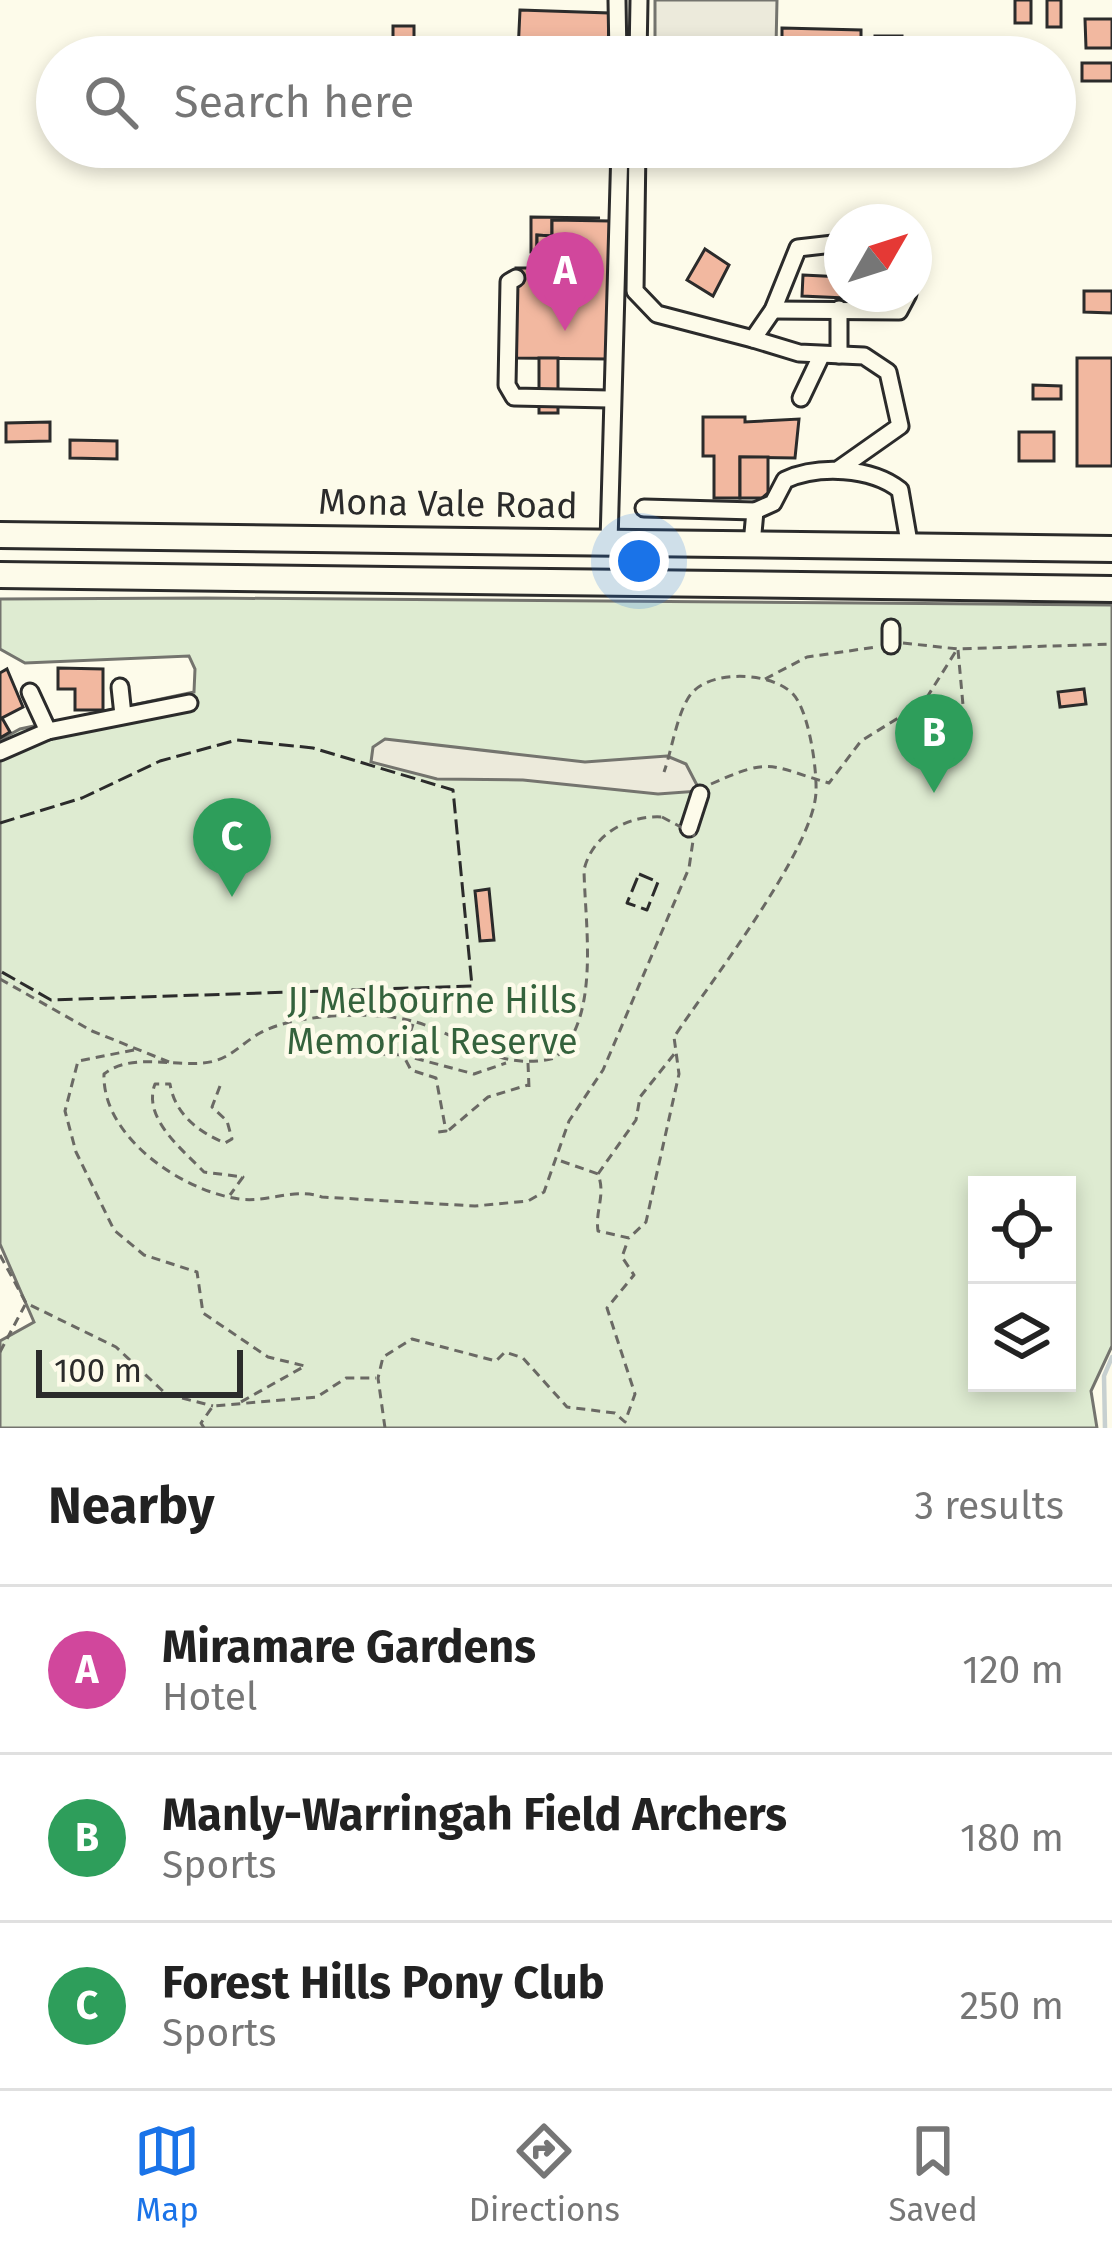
<!DOCTYPE html>
<style>
:root{--surface:#fff;--page:#f2f2f2;--text:#222;--muted:#767676;--line:#e0e0e0;--accent:#1a73e8}
body{margin:0;font-family:"Fira Sans",sans-serif;background:var(--page);color:var(--text)}
.controls{position:absolute;right:36px;bottom:36px;display:grid;overflow:hidden;border-radius:0px;box-shadow:0 6px 18px #0003}
.controls button{width:108px;height:108px;display:grid;place-items:center;padding:0;border:0;border-bottom:3px solid var(--line);background:var(--surface);color:var(--text);font:60px sans-serif}
.compass{position:absolute;left:824px;top:204px;width:108px;height:108px;border-radius:50%;background:var(--surface);box-shadow:0 6px 18px #0003;rotate:51deg}
.scale{position:absolute;left:36px;bottom:30px;width:207px;box-sizing:border-box;padding-left:12px;border:6px solid #2b2b2b;border-top:0;font-size:33px;line-height:42px;white-space:nowrap;color:#2b2b2b;-webkit-text-stroke:9px #fdfbea;paint-order:stroke}
.you{position:absolute;left:639px;top:561px;width:42px;height:42px;margin:-30px;border:9px solid #fff;border-radius:50%;background:#1a73e8;box-shadow:0 0 0 18px #1a73e833}
.badge{display:grid;place-items:center;width:78px;height:78px;border-radius:50%;background:var(--accent);color:#fff;font-size:39px;font-weight:700}
.pin{position:absolute;translate:-50% -99px;filter:drop-shadow(0 3px 6px #0008)}
.pin::after{content:'';position:absolute;top:63px;width:42px;height:36px;background:inherit;clip-path:polygon(0 0,100% 0,50% 100%)}
.list{margin:0;padding:0;list-style:none}
h2{display:flex;justify-content:space-between;align-items:center;height:156px;margin:0;padding:0 48px;font-size:51px}
h2 small{font-size:39px;font-weight:400;color:var(--muted)}
.list li{display:grid;grid-template-columns:78px 1fr auto;gap:36px;align-items:center;box-sizing:border-box;height:168px;padding:0 48px;border-top:3px solid var(--line)}
.list b{display:block;font-size:45px;white-space:nowrap}
.list p{margin:0;font-size:39px;white-space:nowrap;color:var(--muted)}
.list em{font-size:39px;font-style:normal;color:var(--muted)}
.icon{flex:none;width:66px;height:66px;fill:none;stroke:currentColor;stroke-width:2;stroke-linecap:round;stroke-linejoin:round}
.map{position:relative;flex:none;width:1112px;height:1428px;overflow:hidden}
.search{position:absolute;background:var(--surface);box-shadow:0 6px 18px #0003;left:36px;right:36px;top:36px;height:132px;display:flex;align-items:center;gap:30px;box-sizing:border-box;padding:0 42px;border-radius:66px;color:var(--muted);font-size:45px}
.sheet{height:660px;background:var(--surface)}
nav{display:flex;justify-content:space-around;align-items:center;box-sizing:border-box;height:168px;border-top:3px solid var(--line);background:var(--surface);font-size:33px;color:var(--muted)}
nav a{display:grid;justify-items:center;gap:6px}
nav .on{color:var(--accent)}
.map>svg:first-child{display:block}
.green{fill:#deebd1;stroke:#74746e;stroke-width:3;fill-rule:evenodd}
.parking{fill:#eceadb;stroke:#74746e;stroke-width:3}
.lines{fill:none;stroke-linecap:round;stroke-linejoin:round}
.stream{stroke:#c7d0d0;stroke-width:4.5}
.building{fill:#f2b8a0;stroke:#2b2b2b;stroke-width:3}
.minor-casing{stroke:#2b2b2b;stroke-width:21}
.highway-casing{stroke:#2b2b2b;stroke-width:30}
.path{stroke:#6a6964;stroke-width:3;stroke-dasharray:9 6;stroke-linecap:butt}
.minor{stroke:#fdfbea;stroke-width:15}
.highway{stroke:#fdfbea;stroke-width:24}
.fence{stroke:#2b2b2b;stroke-width:3;stroke-dasharray:15 6;stroke-linecap:butt}
.labels{text-anchor:middle;dominant-baseline:central;stroke-width:9;stroke-linejoin:round;paint-order:stroke}
.street-label{font-size:36px;fill:#2b2b2b;stroke:#fdfbea}
.park-label{font-size:36px;fill:#34623c;stroke:#fdfbea}
</style>
<div class="map">
<svg width="1112" height="1428" viewBox="0 0 1112 1428">
<rect width="100%" height="100%" fill="#fdfbea"/>
<!-- green -->
<path class="green" d="M206,598L1112,605V1346L1091,1391L1097,1428H0V1341L34,1322L0,1244V740L20,729L194,692L195,669L189,656L25,663L0,649V599ZM977,1185H1067V1383H977Z"/>
<!-- parking -->
<g class="parking">
<polygon points="655,0 777,0 776,47 655,45"/>
<polygon points="385,739 585,762 667,756 686,764 700,791 658,794 523,780 437,779 371,762 373,747"/>
</g>
<g class="lines">
<!-- stream -->
<polyline class="stream" points="1105,1428 1104,1376 1112,1357"/>
</g>
<!-- building -->
<g class="building">
<rect x="1015" y="0" width="16" height="23"/>
<rect x="1047" y="0" width="14" height="27"/>
<polygon points="520,10 609,13 608,55 518,52"/>
<polygon points="1085,19 1112,19 1112,48 1086,48"/>
<polygon points="393,26 414,26 414,45 436,45 436,57 382,57 382,48 393,48"/>
<polygon points="782,28 861,30 861,51 875,51 875,36 902,36 902,57 782,56"/>
<rect x="1082" y="63" width="30" height="18"/>
<polygon points="531,217 600,218 552,220 552,236 537,235 537,252 531,252"/>
<polygon points="552,220 610,221 608,359 515,358 516,268 537,268 537,235 552,236"/>
<polygon points="705,249 729,265 713,296 687,280"/>
<polygon points="803,275 842,277 842,294 891,294 890,300 802,296"/>
<polygon points="1084,291 1112,291 1112,313 1084,312"/>
<rect x="539" y="358" width="19" height="55"/>
<rect x="1077" y="358" width="35" height="108"/>
<polygon points="1033,385 1061,386 1061,399 1033,399"/>
<polygon points="703,417 745,417 745,422 799,419 795,458 740,457 740,498 714,498 714,456 703,456"/>
<polygon points="50,422 50,441 6,442 6,423"/>
<rect x="1019" y="432" width="35" height="29"/>
<polygon points="70,440 117,441 117,459 70,458"/>
<polygon points="740,457 768,457 768,493 762,498 740,498"/>
<polygon points="58,668 103,669 103,710 75,710 75,689 58,689"/>
<polygon points="7,669 23,707 2,718 10,732 0,738 0,673"/>
<polygon points="1084,689 1086,704 1060,707 1058,692"/>
<polygon points="489,889 494,940 480,941 475,891"/>
</g>
<g class="lines">
<!-- minor casing -->
<g class="minor-casing">
<g id="minor">
<polyline points="617,0 618,57"/>
<polyline points="638,57 639,0"/>
<polyline points="637,147 635,291 657,314 753,339 773,310 798,248 842,243"/>
<polyline points="516,278 509,282 507,385 514,397 609,399"/>
<polyline points="773,310 899,311 908,294"/>
<polyline points="753,339 799,353 864,356 888,372 900,426 839,469"/>
<polyline points="839,355 839,309"/>
<polyline points="801,398 821,356"/>
<polyline points="644,508 755,511"/>
<polyline points="609,542 620,147"/>
<path d="M752,544L755,511L773,503L785,480C818,465 871,467 900,490L910,548"/>
<polyline points="891,628 891,645"/>
<polyline points="120,687 123,715"/>
<polyline points="30,692 48,731"/>
<polyline points="0,752 48,731 189,703"/>
<polyline points="689,828 700,794"/>
</g>
</g>
<!-- highway casing -->
<g class="highway-casing">
<g id="highway">
<polyline points="0,535 1112,549"/>
<polyline points="0,575 1112,589"/>
</g>
</g>
<!-- path -->
<g class="path">
<polyline points="903,643 958,649 1112,644"/>
<polyline points="958,650 965,727"/>
<polyline points="765,679 807,657 876,647"/>
<path d="M711,784C773,756 769,766 829,783L861,741L924,702L956,651"/>
<path d="M662,817L694,834L689,868L603,1070L569,1121L544,1192L528,1201L475,1206L322,1197C294,1187 269,1203 239,1199C182,1191 102,1137 104,1074C130,1053 171,1066 203,1063C229,1061 239,1045 260,1033C292,1015 361,1012 398,1018C460,1028 489,1074 555,1058C601,1018 585,926 584,870C592,835 627,815 662,817Z"/>
<polyline points="0,979 92,1031 169,1062"/>
<polyline points="413,1024 403,1055 474,1074 506,1063"/>
<polyline points="134,1050 78,1061 65,1111 76,1152 114,1230 144,1255 197,1272 203,1313 268,1357 305,1366 239,1403"/>
<polyline points="379,1054 403,1055 411,1070 436,1078 446,1131 438,1132"/>
<polyline points="528,1063 529,1088"/>
<path d="M220,1086L212,1107L227,1121L232,1139L225,1143C198,1132 175,1114 170,1084H155C142,1118 182,1149 204,1172L243,1177L230,1195"/>
<polyline points="449,1130 488,1097 528,1085"/>
<path d="M561,1161L598,1174C606,1195 595,1210 598,1231L629,1238L646,1222L679,1074L674,1037C709,984 814,849 816,792C817,769 809,711 793,694C772,672 711,669 691,694C677,712 672,750 664,772"/>
<polyline points="598,1174 636,1120 640,1097 675,1053"/>
<polyline points="0,1255 26,1303 116,1347 166,1394 213,1406"/>
<polyline points="0,1352 25,1305"/>
<polyline points="204,1428 201,1423 213,1406 317,1397 346,1378 376,1378"/>
<polyline points="385,1428 378,1378 383,1357 412,1339 496,1361 505,1352 523,1358 567,1407 615,1413 625,1422 635,1394 607,1308 634,1275 622,1257 628,1240"/>
</g>
<!-- minor -->
<use href="#minor" class="minor"/>
<!-- highway -->
<use href="#highway" class="highway"/>
<!-- fence -->
<g class="fence">
<polyline points="0,823 82,798 160,761 237,740 313,748 453,790 472,986 51,1000 0,971"/>
<polygon points="639,874 658,882 647,910 627,903"/>
</g>
</g>
<g class="labels">
<!-- street labels -->
<g class="street-label">
<text transform="translate(448 504) rotate(1)">Mona Vale Road</text>
</g>
<!-- park labels -->
<g class="park-label">
<text x="432" y="1001">JJ Melbourne Hills<tspan x="432" dy="41">Memorial Reserve</tspan></text>
</g>
</g>
</svg>
<div class="controls">
<button><svg class="icon" aria-label="locate" viewBox="0 0 24 24"><circle cx="12" cy="12" r="6"/><path d="M12 2v4M12 18v4M2 12h4M18 12h4"/></svg></button>
<button><svg class="icon" aria-label="layers" viewBox="0 0 24 24"><path d="M12 4l9 5-9 5-9-5zM3 14l9 5 9-5"/></svg></button>
</div>
<svg class="compass" viewBox="-18 -18 36 36"><path d="M0-13l5 13h-10z" fill="#e53935"/><path d="M0 13l5-13h-10z" fill="#767676"/></svg>
<div class="scale">100 m</div>
<div class="you"></div>
<div class="pin badge" style="left:565px;top:331px;background:#d1479c">A</div>
<div class="pin badge" style="left:934px;top:793px;background:#2e9e5b">B</div>
<div class="pin badge" style="left:232px;top:897px;background:#2e9e5b">C</div>
<div class="search"><svg class="icon" aria-label="search" viewBox="0 0 24 24"><circle cx="10" cy="10" r="6"/><path d="M15 15l6 6"/></svg>Search here</div>
</div>
<section class="sheet">
<h2>Nearby<small>3 results</small></h2>
<ul class="list">
<li><span class="badge" style="background:#d1479c">A</span><div><b>Miramare Gardens</b><p>Hotel</p></div><em>120 m</em></li>
<li><span class="badge" style="background:#2e9e5b">B</span><div><b>Manly-Warringah Field Archers</b><p>Sports</p></div><em>180 m</em></li>
<li><span class="badge" style="background:#2e9e5b">C</span><div><b>Forest Hills Pony Club</b><p>Sports</p></div><em>250 m</em></li>
</ul>
</section>
<nav>
<a class="on"><svg class="icon" aria-label="map" viewBox="0 0 24 24"><path d="M3 6l6-2 6 2 6-2v14l-6 2-6-2-6 2zM9 4v14M15 6v14"/></svg>Map</a>
<a><svg class="icon" aria-label="directions" viewBox="0 0 24 24"><path d="M12 3l9 9-9 9-9-9zM9 14v-3h6M13 9l2 2-2 2"/></svg>Directions</a>
<a><svg class="icon" aria-label="saved" viewBox="0 0 24 24"><path d="M7 4h10v16l-5-4-5 4z"/></svg>Saved</a>
</nav>
